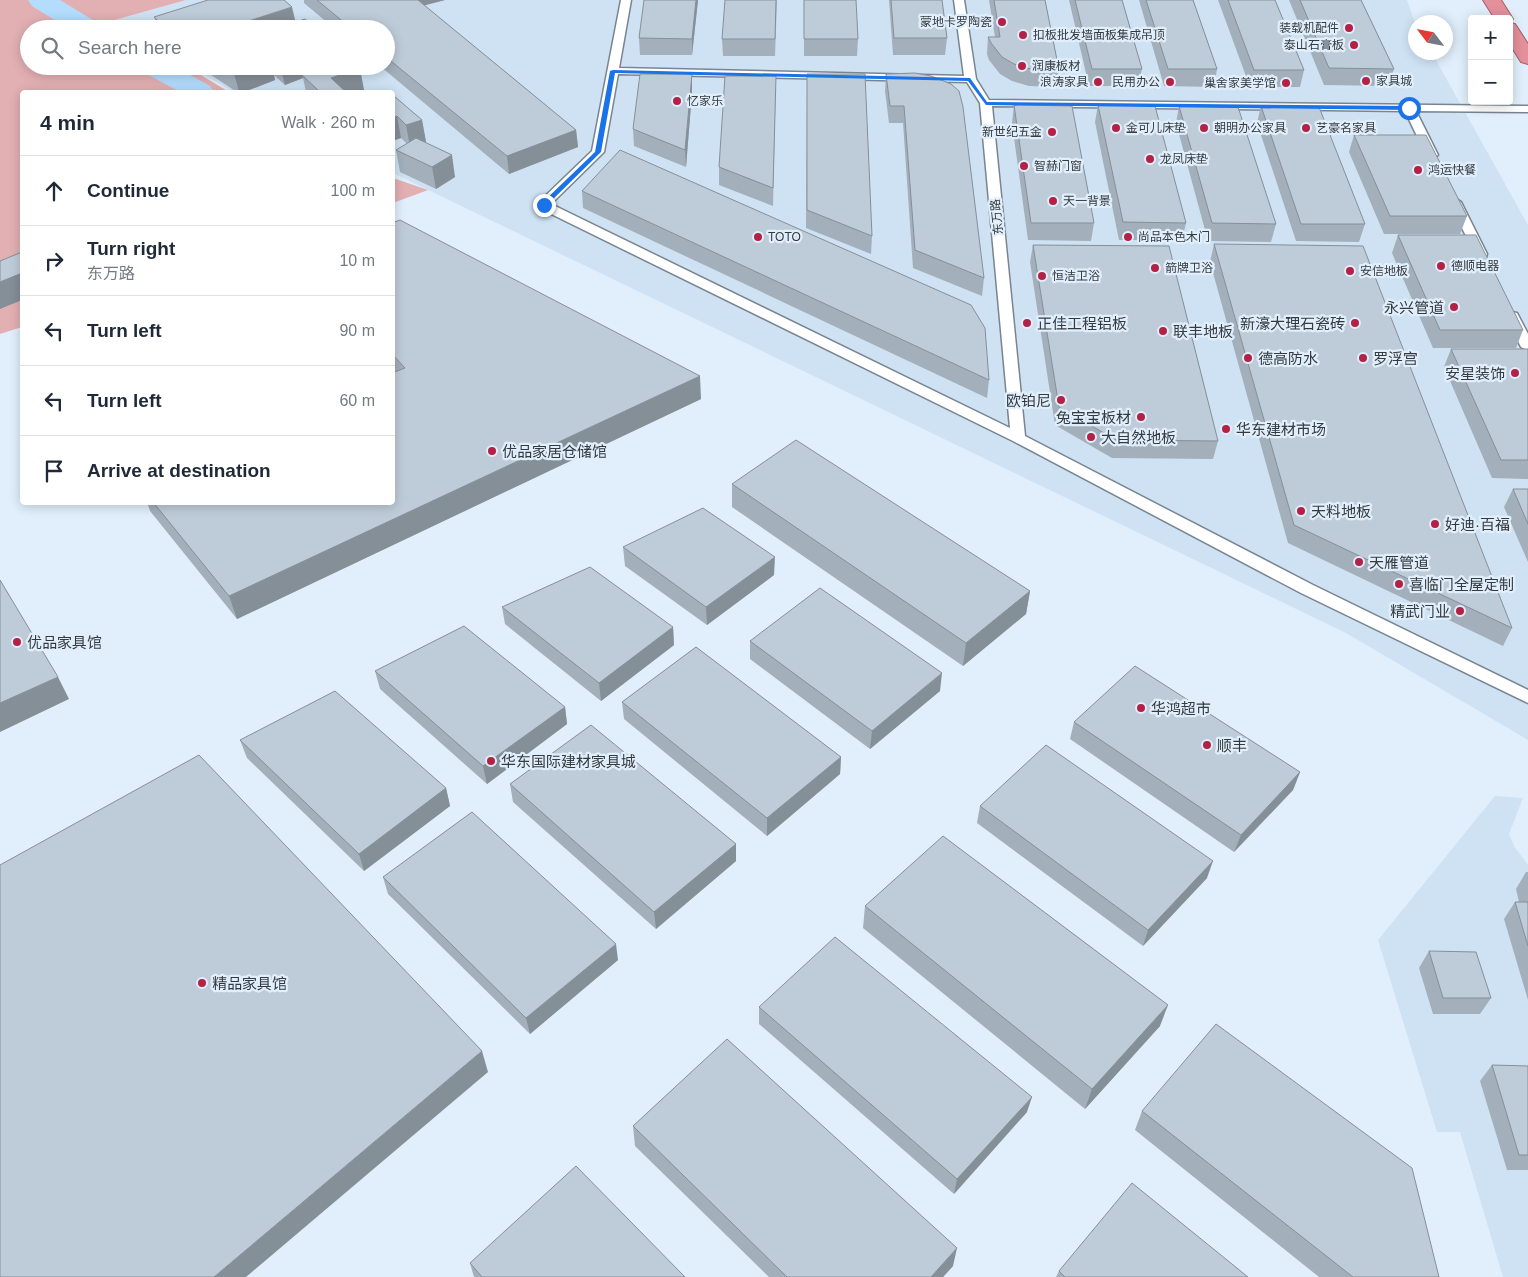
<!DOCTYPE html>
<meta charset="utf-8">
<style>
:root{--surface:#fff;--page:#f6f6f7;--text:#1f2937;--muted:#747a83;--line:#e0e1e3}
body{margin:0;font-family:Helvetica,"Noto Sans SC",sans-serif;background:var(--page);color:var(--text)}
.controls{position:absolute;right:15px;top:15px;display:grid;overflow:hidden;border-radius:5px;box-shadow:0 2px 12px #0003}
.controls button{width:45px;height:45px;display:grid;place-items:center;padding:0;border:0;border-bottom:1px solid var(--line);background:var(--surface);color:var(--text);font:25px sans-serif}
.compass{position:absolute;left:1408px;top:15px;width:45px;height:45px;border-radius:50%;background:var(--surface);box-shadow:0 2px 12px #0003;rotate:302deg}
.stop{position:absolute;width:15px;height:15px;margin:-11px;border:4px solid #1a73e8;border-radius:50%;background:#fff}
.stop.end{background:#1a73e8;border-color:#fff;box-shadow:0 1px 5px #0008}
.list{margin:0;padding:0;list-style:none}
h2{display:flex;justify-content:space-between;align-items:center;height:65px;margin:0;padding:0 20px;font-size:21px}
h2 small{font-size:16px;font-weight:400;color:var(--muted)}
.list li{display:grid;grid-template-columns:32px 1fr auto;gap:15px;align-items:center;box-sizing:border-box;height:70px;padding:0 20px;border-top:1px solid var(--line)}
.list b{display:block;font-size:19px;white-space:nowrap}
.list p{margin:0;font-size:16px;white-space:nowrap;color:var(--muted)}
.list em{font-size:16px;font-style:normal;color:var(--muted)}
.icon{flex:none;width:28px;height:28px;fill:none;stroke:currentColor;stroke-width:2;stroke-linecap:round;stroke-linejoin:round}
.map{position:relative;flex:none;width:1528px;height:1277px;overflow:hidden}
.search{position:absolute;background:var(--surface);box-shadow:0 2px 12px #0003;left:20px;top:20px;width:375px;height:55px;display:flex;align-items:center;gap:12px;box-sizing:border-box;padding:0 18px;border-radius:28px;color:var(--muted);font-size:19px}
.panel{position:absolute;background:var(--surface);box-shadow:0 2px 12px #0003;left:20px;top:90px;width:375px;height:415px;border-radius:5px}
.map>svg:first-child{display:block}
.built{fill:#cee2f3}
.green{fill:#e2b0b3}
.lines{fill:none;stroke-linecap:round;stroke-linejoin:round}
.canal{fill:#b3dcfd;fill-rule:evenodd}
.service-casing{stroke:#788590;stroke-width:3}
.trunk-casing{stroke:#a2606a;stroke-width:2}
.service{fill:#fff;fill-rule:evenodd}
.trunk{fill:#e3909a;fill-rule:evenodd}
.wall{fill:#a3afbb}
.shaded-wall{fill:#858f98}
.building{fill:#beccd9;stroke:#858f98}
.route{fill:#1a73e8}
.poi-dot{fill:#b32144;stroke:#e1effc;stroke-width:2}
.labels{text-anchor:middle;dominant-baseline:central;stroke-width:4.5;stroke-linejoin:round;paint-order:stroke}
.far-poi-label{font-size:12px;fill:#353a3f;stroke:#e1effc;text-anchor:start}
.far-street-label{font-size:12px;fill:#353a3f;stroke:#e1effc}
.poi-label{font-size:15px;fill:#353a3f;stroke:#e1effc;text-anchor:start}
</style>
<div class="map">
<svg width="1528" height="1277" viewBox="0 0 1528 1277">
<rect width="100%" height="100%" fill="#e1effc"/>
<!-- built -->
<g class="built">
<polygon points="186,0 1407,0 1415,23 1416,52 1432,53 1528,225 1528,740 1346,633 393,173 392,92 234,92 189,66 386,66 386,29 124,29 111,21"/>
<polygon points="1495,796 1523,798 1509,834 1514,846 1528,865 1528,1277 1503,1277 1460,1132 1437,1132 1378,940"/>
</g>
<!-- green -->
<g class="green">
<polygon points="0,0 186,0 111,21 124,29 29,29 29,66 186,66 229,92 22,92 22,327 0,334"/>
<polygon points="393,178 428,190 393,203"/>
</g>
<g class="lines">
<!-- canal -->
<g class="canal">
<polygon points="28,0 60,0 98,23 101,29 69,29 32,6"/>
<polygon points="139,66 174,66 210,86 214,92 180,92 143,72"/>
</g>
<!-- service casing -->
<g class="service-casing">
<g id="service">
<path d="M621,0H631L619,68L964,76L954,0H964L976,79L989,100L1528,106V112L1416,111L1438,155L1432,159L1426,155L1405,111L992,106L1025,436L1313,585L1528,690V703L1301,593L1013,441L539,208L537,205L539,202L592,151ZM618,74L967,82L980,103L1010,428L551,204L604,152Z"/>
<polygon points="1455,198 1461,202 1487,254 1486,257 1476,257 1475,254 1449,202"/>
<polygon points="1512,312 1517,313 1528,334 1528,351 1521,347 1505,316"/>
</g>
</g>
<!-- trunk casing -->
<g class="trunk-casing">
<polygon id="trunk" points="1483,0 1501,0 1513,19 1510,23 1515,24 1528,44 1528,64 1521,62 1509,43 1509,19 1495,19"/>
</g>
<!-- service -->
<use href="#service" class="service"/>
<!-- trunk -->
<use href="#trunk" class="trunk"/>
</g>
<!-- wall -->
<g class="wall">
<polygon points="304,0 445,0 424,5 576,130 578,147 509,174 380,66 386,66 386,29 335,29 304,3"/>
<polygon points="698,0 692,55 640,55 639,38"/>
<polygon points="777,0 775,56 723,56 722,39"/>
<polygon points="804,0 858,39 857,56 804,56"/>
<polygon points="889,0 942,0 947,38 945,55 893,55"/>
<polygon points="989,0 1045,0 1059,70 1057,87 1029,86 1012,81 1000,74 989,60 987,54 988,37 995,37"/>
<polygon points="1069,0 1122,0 1142,69 1138,86 1089,86"/>
<polygon points="1139,0 1193,0 1217,69 1214,87 1164,86"/>
<polygon points="1218,0 1275,0 1304,70 1300,87 1250,87"/>
<polygon points="1289,0 1361,0 1394,69 1388,86 1324,85"/>
<polygon points="154,17 295,22 314,28 320,29 158,29"/>
<polygon points="209,66 357,66 364,90 357,92 306,92 303,78 285,85 274,75 275,80 244,92 237,92 211,75"/>
<polygon points="915,73 984,278 982,296 913,268 903,123 889,123 885,91 886,74"/>
<polygon points="692,74 692,92 686,167 634,146 633,129"/>
<polygon points="776,76 773,206 719,185 719,167"/>
<polygon points="807,91 872,236 871,254 806,228"/>
<polygon points="392,96 422,120 426,142 424,142 455,177 436,189 400,172 396,150 407,144 401,138 392,141"/>
<polygon points="1014,105 1094,223 1091,241 1028,240 1012,123"/>
<polygon points="1098,105 1186,223 1182,240 1119,240 1095,122"/>
<polygon points="1179,106 1276,224 1271,242 1208,241 1176,123"/>
<polygon points="1261,106 1365,224 1359,242 1296,241 1257,123"/>
<polygon points="1354,135 1467,216 1460,234 1384,234 1349,152"/>
<polygon points="582,191 989,380 987,398 583,208"/>
<polygon points="392,223 701,399 237,619 150,511 147,502 392,502 393,373 392,372"/>
<polygon points="1398,235 1523,330 1516,348 1433,348 1392,253"/>
<polygon points="1214,244 1512,628 1503,646 1288,543 1210,262"/>
<polygon points="1033,245 1218,441 1213,459 1112,458 1055,425 1030,262"/>
<polygon points="1451,349 1528,349 1528,479 1492,478 1444,367"/>
<polygon points="732,484 1030,591 1026,614 963,666 732,507"/>
<polygon points="1513,489 1528,489 1528,562 1504,507"/>
<polygon points="623,547 774,575 707,625 625,566"/>
<polygon points="502,607 673,627 674,645 601,701 505,624"/>
<polygon points="750,641 940,691 870,749 750,659"/>
<polygon points="375,671 565,707 567,724 487,784 380,689"/>
<polygon points="622,702 841,757 840,774 767,836 624,719"/>
<polygon points="1074,722 1300,772 1293,790 1234,852 1070,739"/>
<polygon points="240,740 446,788 450,806 364,871 247,758"/>
<polygon points="510,784 736,844 736,861 656,929 513,802"/>
<polygon points="980,806 1207,878 1143,946 977,823"/>
<polygon points="1526,872 1528,872 1528,1000 1504,919 1515,902 1519,902 1516,889"/>
<polygon points="383,877 618,960 530,1034 388,894"/>
<polygon points="865,906 1160,1026 1085,1109 863,928"/>
<polygon points="1429,951 1491,998 1480,1014 1433,1014 1419,968"/>
<polygon points="759,1007 1027,1112 954,1194 759,1024"/>
<polygon points="1492,1065 1528,1066 1528,1170 1507,1170 1480,1081"/>
<polygon points="1142,1111 1439,1277 1319,1277 1135,1130"/>
<polygon points="633,1126 953,1266 943,1277 769,1277 635,1146"/>
<polygon points="470,1263 685,1277 474,1277"/>
<polygon points="1059,1271 1248,1277 1056,1277"/>
</g>
<!-- shaded-wall -->
<g class="shaded-wall">
<polygon points="410,0 445,0 411,9"/>
<polygon points="696,0 698,0 692,55 692,39"/>
<polygon points="292,7 297,28 295,29 224,29"/>
<polygon points="250,66 272,66 275,80 244,92 239,92 234,73"/>
<polygon points="280,66 340,66 302,75 303,78 285,85"/>
<polygon points="360,68 364,90 357,92 334,92 331,78"/>
<polygon points="692,74 692,92 686,167 685,150"/>
<polygon points="397,116 401,138 392,141 392,118"/>
<polygon points="422,120 426,142 410,147 406,125"/>
<polygon points="576,130 578,147 509,174 507,156"/>
<polygon points="452,155 455,177 436,189 432,167"/>
<polygon points="22,273 22,300 0,309 0,282"/>
<polygon points="700,376 701,399 237,619 229,596"/>
<polygon points="775,557 774,575 707,625 706,607"/>
<polygon points="1030,591 1026,614 963,666 966,643"/>
<polygon points="673,627 674,645 601,701 599,683"/>
<polygon points="942,673 940,691 870,749 872,731"/>
<polygon points="58,677 69,699 0,732 0,703"/>
<polygon points="565,707 567,724 487,784 483,766"/>
<polygon points="841,757 840,774 767,836 767,818"/>
<polygon points="1300,772 1293,790 1234,852 1241,835"/>
<polygon points="446,788 450,806 364,871 359,854"/>
<polygon points="736,844 736,861 656,929 654,912"/>
<polygon points="1213,861 1207,878 1143,946 1148,930"/>
<polygon points="616,944 618,960 530,1034 526,1018"/>
<polygon points="1168,1005 1160,1026 1085,1109 1092,1089"/>
<polygon points="482,1051 488,1072 246,1277 214,1277"/>
<polygon points="1032,1097 1027,1112 954,1194 957,1179"/>
<polygon points="957,1248 953,1266 943,1277 931,1277"/>
</g>
<!-- building -->
<g class="building">
<polygon points="208,0 284,0 292,7 224,29 167,29 154,17"/>
<polygon points="317,0 418,0 576,130 507,156 386,57 386,29 352,29"/>
<polygon points="644,0 696,0 692,39 639,38"/>
<polygon points="725,0 776,0 775,39 722,39"/>
<polygon points="804,0 856,0 858,39 804,39"/>
<polygon points="891,0 942,0 947,38 894,38"/>
<polygon points="994,0 1045,0 1059,70 1031,69 1014,64 1002,57 991,43 988,37 1000,37"/>
<polygon points="1075,0 1122,0 1142,69 1092,69"/>
<polygon points="1146,0 1193,0 1217,69 1168,69"/>
<polygon points="1228,0 1275,0 1304,70 1254,70"/>
<polygon points="1300,0 1361,0 1394,69 1329,68"/>
<polygon points="305,19 314,26 305,29 273,29"/>
<polygon points="225,66 250,66 234,73"/>
<polygon points="330,66 357,66 360,68 331,78 346,92 320,92 302,75"/>
<polygon points="915,73 931,76 951,84 959,91 963,107 984,278 915,250 904,106 890,106 886,74"/>
<polygon points="640,74 692,74 685,150 633,129"/>
<polygon points="807,74 865,74 872,236 807,210"/>
<polygon points="725,76 776,76 773,188 719,167"/>
<polygon points="392,96 394,96 422,120 406,125 397,116 392,118"/>
<polygon points="1014,105 1072,106 1094,223 1031,223"/>
<polygon points="1098,105 1155,106 1186,223 1123,222"/>
<polygon points="1179,106 1238,107 1276,224 1212,223"/>
<polygon points="1261,106 1319,107 1365,224 1301,224"/>
<polygon points="1354,135 1426,135 1467,216 1390,216"/>
<polygon points="416,138 452,155 432,167 396,150"/>
<polygon points="620,150 971,305 985,328 989,380 582,191"/>
<polygon points="400,220 700,376 229,596 153,502 392,502 392,373 405,368 392,354 392,223"/>
<polygon points="1398,235 1476,235 1523,330 1440,330"/>
<polygon points="1214,244 1363,246 1512,628 1294,525"/>
<polygon points="1033,245 1169,246 1218,441 1116,440 1059,407"/>
<polygon points="22,252 22,273 0,282 0,261"/>
<polygon points="1451,349 1528,349 1528,460 1501,460"/>
<polygon points="796,440 1030,591 966,643 732,484"/>
<polygon points="1513,489 1528,489 1528,524"/>
<polygon points="703,508 775,557 706,607 623,547"/>
<polygon points="590,567 673,627 599,683 502,607"/>
<polygon points="0,580 58,677 0,703"/>
<polygon points="820,588 942,673 872,731 750,641"/>
<polygon points="464,626 565,707 483,766 375,671"/>
<polygon points="696,647 841,757 767,818 622,702"/>
<polygon points="1135,666 1300,772 1241,835 1074,722"/>
<polygon points="335,691 446,788 359,854 240,740"/>
<polygon points="591,725 736,844 654,912 510,784"/>
<polygon points="1046,745 1213,861 1148,930 980,806"/>
<polygon points="199,755 482,1051 214,1277 0,1277 0,865"/>
<polygon points="472,812 616,944 526,1018 383,877"/>
<polygon points="943,836 1168,1005 1092,1089 865,906"/>
<polygon points="1515,902 1528,902 1528,946"/>
<polygon points="835,937 1032,1097 957,1179 759,1007"/>
<polygon points="1429,951 1476,952 1491,998 1443,998"/>
<polygon points="1216,1024 1412,1168 1439,1277 1353,1277 1142,1111"/>
<polygon points="727,1039 957,1248 931,1277 787,1277 633,1126"/>
<polygon points="1492,1065 1528,1066 1528,1155 1519,1155"/>
<polygon points="576,1166 685,1277 482,1277 470,1263"/>
<polygon points="1132,1183 1248,1277 1065,1277 1059,1271"/>
</g>
<!-- route -->
<polygon class="route" points="613,70 970,78 987,102 1409,106 1411,108 1409,110 986,105 968,81 615,73 601,152 546,206 541,206 541,204 595,152 610,71"/>
<!-- markers -->
<g class="poi-dot">
<circle cx="1002" cy="22" r="5"/>
<circle cx="1349" cy="28" r="5"/>
<circle cx="1023" cy="35" r="5"/>
<circle cx="1354" cy="45" r="5"/>
<circle cx="1022" cy="66" r="5"/>
<circle cx="1366" cy="81" r="5"/>
<circle cx="1098" cy="82" r="5"/>
<circle cx="1170" cy="82" r="5"/>
<circle cx="1286" cy="83" r="5"/>
<circle cx="677" cy="101" r="5"/>
<circle cx="1116" cy="128" r="5"/>
<circle cx="1204" cy="128" r="5"/>
<circle cx="1306" cy="128" r="5"/>
<circle cx="1052" cy="132" r="5"/>
<circle cx="1150" cy="159" r="5"/>
<circle cx="1024" cy="166" r="5"/>
<circle cx="1418" cy="170" r="5"/>
<circle cx="1053" cy="201" r="5"/>
<circle cx="758" cy="237" r="5"/>
<circle cx="1128" cy="237" r="5"/>
<circle cx="1441" cy="266" r="5"/>
<circle cx="1155" cy="268" r="5"/>
<circle cx="1350" cy="271" r="5"/>
<circle cx="1042" cy="276" r="5"/>
<circle cx="1454" cy="307" r="5"/>
<circle cx="1027" cy="323" r="5"/>
<circle cx="1355" cy="323" r="5"/>
<circle cx="1163" cy="331" r="5"/>
<circle cx="1248" cy="358" r="5"/>
<circle cx="1363" cy="358" r="5"/>
<circle cx="1515" cy="373" r="5"/>
<circle cx="1061" cy="400" r="5"/>
<circle cx="1141" cy="417" r="5"/>
<circle cx="1226" cy="429" r="5"/>
<circle cx="1091" cy="437" r="5"/>
<circle cx="492" cy="451" r="5"/>
<circle cx="1301" cy="511" r="5"/>
<circle cx="1435" cy="524" r="5"/>
<circle cx="1359" cy="562" r="5"/>
<circle cx="1399" cy="584" r="5"/>
<circle cx="1460" cy="611" r="5"/>
<circle cx="17" cy="642" r="5"/>
<circle cx="1141" cy="708" r="5"/>
<circle cx="1207" cy="745" r="5"/>
<circle cx="491" cy="761" r="5"/>
<circle cx="202" cy="983" r="5"/>
</g>
<g class="labels">
<!-- far-poi labels -->
<g class="far-poi-label">
<text x="992" y="22" text-anchor="end">蒙地卡罗陶瓷</text>
<text x="1339" y="28" text-anchor="end">装载机配件</text>
<text x="1033" y="35">扣板批发墙面板集成吊顶</text>
<text x="1344" y="45" text-anchor="end">泰山石膏板</text>
<text x="1032" y="66">润康板材</text>
<text x="1376" y="81">家具城</text>
<text x="1088" y="82" text-anchor="end">浪涛家具</text>
<text x="1160" y="82" text-anchor="end">民用办公</text>
<text x="1276" y="83" text-anchor="end">巢舍家美学馆</text>
<text x="687" y="101">忆家乐</text>
<text x="1126" y="128">金可儿床垫</text>
<text x="1214" y="128">朝明办公家具</text>
<text x="1316" y="128">艺豪名家具</text>
<text x="1042" y="132" text-anchor="end">新世纪五金</text>
<text x="1160" y="159">龙凤床垫</text>
<text x="1034" y="166">智赫门窗</text>
<text x="1428" y="170">鸿运快餐</text>
<text x="1063" y="201">天一背景</text>
<text x="768" y="237">TOTO</text>
<text x="1138" y="237">尚品本色木门</text>
<text x="1451" y="266">德顺电器</text>
<text x="1165" y="268">箭牌卫浴</text>
<text x="1360" y="271">安信地板</text>
<text x="1052" y="276">恒洁卫浴</text>
</g>
<!-- far-street labels -->
<g class="far-street-label">
<text transform="translate(997 217) rotate(-96)">东万路</text>
</g>
<!-- poi labels -->
<g class="poi-label">
<text x="1444" y="307" text-anchor="end">永兴管道</text>
<text x="1037" y="323">正佳工程铝板</text>
<text x="1345" y="323" text-anchor="end">新濠大理石瓷砖</text>
<text x="1173" y="331">联丰地板</text>
<text x="1258" y="358">德高防水</text>
<text x="1373" y="358">罗浮宫</text>
<text x="1505" y="373" text-anchor="end">安星装饰</text>
<text x="1051" y="400" text-anchor="end">欧铂尼</text>
<text x="1131" y="417" text-anchor="end">兔宝宝板材</text>
<text x="1236" y="429">华东建材市场</text>
<text x="1101" y="437">大自然地板</text>
<text x="502" y="451">优品家居仓储馆</text>
<text x="1311" y="511">天料地板</text>
<text x="1445" y="524">好迪·百福</text>
<text x="1369" y="562">天雁管道</text>
<text x="1409" y="584">喜临门全屋定制</text>
<text x="1450" y="611" text-anchor="end">精武门业</text>
<text x="27" y="642">优品家具馆</text>
<text x="1151" y="708">华鸿超市</text>
<text x="1217" y="745">顺丰</text>
<text x="501" y="761">华东国际建材家具城</text>
<text x="212" y="983">精品家具馆</text>
</g>
</g>
</svg>
<div class="controls">
<button>+</button>
<button>−</button>
</div>
<svg class="compass" viewBox="-18 -18 36 36"><path d="M0-13l5 13h-10z" fill="#e53935"/><path d="M0 13l5-13h-10z" fill="#747a83"/></svg>
<div class="stop" style="left:1409px;top:108px"></div>
<div class="stop end" style="left:544px;top:205px"></div>
<div class="search"><svg class="icon" aria-label="search" viewBox="0 0 24 24"><circle cx="10" cy="10" r="6"/><path d="M15 15l6 6"/></svg>Search here</div>
<section class="panel">
<h2>4 min<small>Walk · 260 m</small></h2>
<ul class="list">
<li><svg class="icon" aria-label="ahead" viewBox="0 0 24 24"><path d="M12 20V5M6 11l6-6 6 6"/></svg><div><b>Continue</b></div><em>100 m</em></li>
<li><svg class="icon" aria-label="right" viewBox="0 0 24 24"><path d="M7 20v-9h11M14 6l5 5-5 5"/></svg><div><b>Turn right</b><p>东万路</p></div><em>10 m</em></li>
<li><svg class="icon" aria-label="left" viewBox="0 0 24 24"><path d="M17 20v-9H6M10 6l-5 5 5 5"/></svg><div><b>Turn left</b></div><em>90 m</em></li>
<li><svg class="icon" aria-label="left" viewBox="0 0 24 24"><path d="M17 20v-9H6M10 6l-5 5 5 5"/></svg><div><b>Turn left</b></div><em>60 m</em></li>
<li><svg class="icon" aria-label="arrive" viewBox="0 0 24 24"><path d="M6 21V4h12l-3 4 3 4H6"/></svg><div><b>Arrive at destination</b></div></li>
</ul>
</section>
</div>
